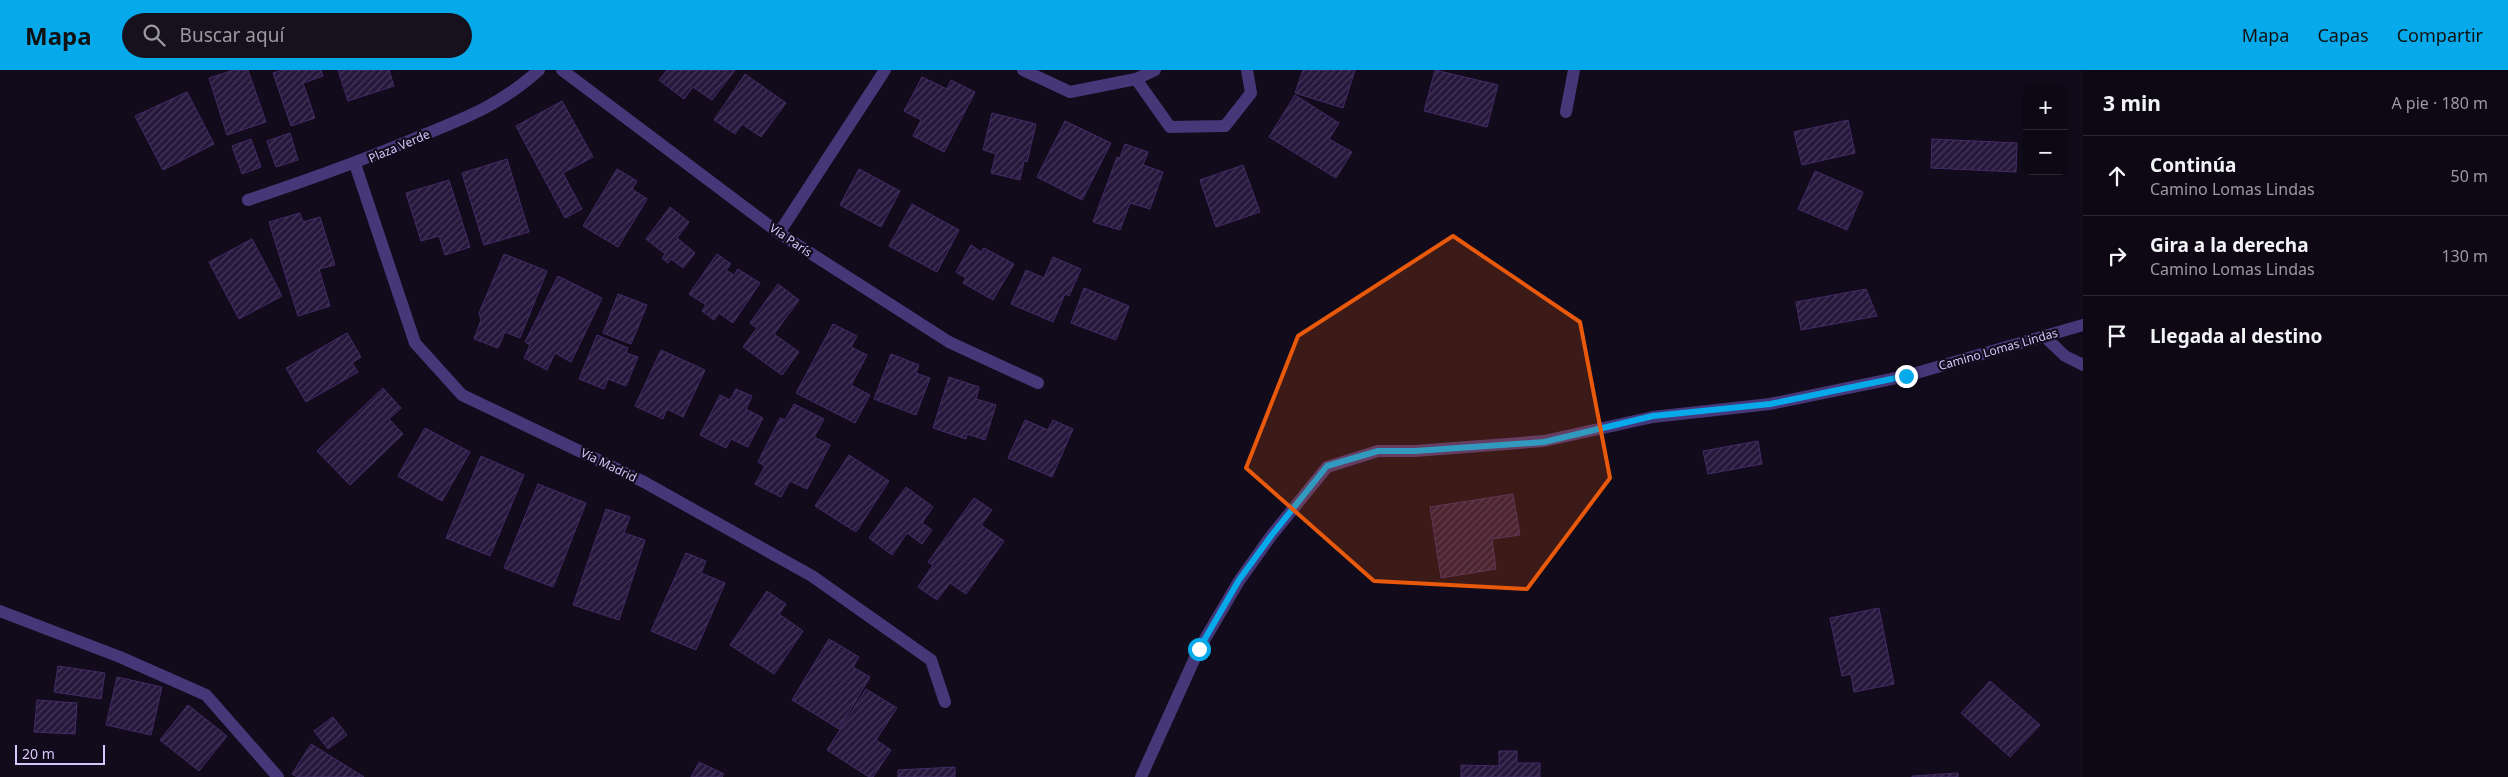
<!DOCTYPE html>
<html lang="es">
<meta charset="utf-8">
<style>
:root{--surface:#0d0814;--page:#16111d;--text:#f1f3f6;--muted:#9a9aa0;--line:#2d2934;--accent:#06aaeb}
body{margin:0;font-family:"Noto Sans",sans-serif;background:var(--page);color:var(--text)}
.controls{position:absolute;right:15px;top:15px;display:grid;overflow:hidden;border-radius:8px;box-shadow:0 2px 8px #0003}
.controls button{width:45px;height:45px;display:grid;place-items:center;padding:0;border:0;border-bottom:1px solid var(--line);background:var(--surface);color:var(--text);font:25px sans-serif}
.scale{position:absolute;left:15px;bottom:12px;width:90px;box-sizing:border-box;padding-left:5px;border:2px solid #d8c7fe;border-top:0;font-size:14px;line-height:18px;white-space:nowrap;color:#d8c7fe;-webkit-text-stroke:4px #110b1b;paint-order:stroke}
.stop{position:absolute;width:15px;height:15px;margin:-11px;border:4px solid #06aaeb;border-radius:50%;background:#fff}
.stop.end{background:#06aaeb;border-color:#fff;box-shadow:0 1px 5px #0008}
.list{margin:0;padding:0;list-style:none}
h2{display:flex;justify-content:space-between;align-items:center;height:65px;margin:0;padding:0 20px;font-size:21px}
h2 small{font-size:16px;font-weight:400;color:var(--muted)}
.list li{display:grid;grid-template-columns:32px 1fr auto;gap:15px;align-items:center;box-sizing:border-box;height:80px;padding:0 20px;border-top:1px solid var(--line)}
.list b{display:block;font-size:19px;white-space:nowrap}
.list p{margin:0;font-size:16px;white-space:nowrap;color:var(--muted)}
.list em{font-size:16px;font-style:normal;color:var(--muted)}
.icon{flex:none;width:28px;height:28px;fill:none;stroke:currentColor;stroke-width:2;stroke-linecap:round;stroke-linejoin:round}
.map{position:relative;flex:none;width:2083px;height:707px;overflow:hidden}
header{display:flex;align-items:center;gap:30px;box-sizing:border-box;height:70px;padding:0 25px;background:var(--accent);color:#111}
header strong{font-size:24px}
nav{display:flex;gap:28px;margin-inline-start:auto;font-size:18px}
.search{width:350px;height:45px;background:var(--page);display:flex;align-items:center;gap:12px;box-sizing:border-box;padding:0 18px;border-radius:28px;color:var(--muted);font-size:19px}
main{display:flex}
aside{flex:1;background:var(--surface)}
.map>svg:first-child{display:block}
.building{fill:url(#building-hatch);stroke:#422b67}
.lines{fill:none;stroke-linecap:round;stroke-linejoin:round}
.minor{stroke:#463779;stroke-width:12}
.route{stroke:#06aaeb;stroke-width:6}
.marked{fill:#e8590c;fill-opacity:0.2;stroke:#e8590c;stroke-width:4;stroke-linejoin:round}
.labels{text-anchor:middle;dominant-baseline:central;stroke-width:4.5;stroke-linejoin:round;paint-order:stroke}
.street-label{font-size:12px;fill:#d8c7fe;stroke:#110b1b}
</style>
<header>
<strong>Mapa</strong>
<div class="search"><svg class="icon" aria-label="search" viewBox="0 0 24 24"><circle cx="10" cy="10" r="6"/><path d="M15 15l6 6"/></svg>Buscar aquí</div>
<nav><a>Mapa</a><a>Capas</a><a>Compartir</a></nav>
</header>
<main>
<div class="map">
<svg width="2083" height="707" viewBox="0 0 2083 707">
<defs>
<pattern id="building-hatch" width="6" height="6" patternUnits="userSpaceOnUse" patternTransform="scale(1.25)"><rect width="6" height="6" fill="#26183c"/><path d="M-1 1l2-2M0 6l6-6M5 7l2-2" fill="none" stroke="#453859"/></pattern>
</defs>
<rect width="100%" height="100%" fill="#110b1b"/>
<!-- building -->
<g class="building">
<polygon points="234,0 248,0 266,52 227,65 209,8"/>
<polygon points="282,0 321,0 323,6 303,13 315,48 291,56 273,3"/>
<polygon points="338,0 389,0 394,16 348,31"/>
<polygon points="667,0 735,0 712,30 693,17 684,29 659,10"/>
<polygon points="1303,0 1355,0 1343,38 1295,23"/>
<polygon points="1435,0 1498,15 1487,57 1424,41"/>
<polygon points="745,4 786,33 761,67 742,54 735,64 714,50"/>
<polygon points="922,7 947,19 951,10 975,22 944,82 913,66 921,50 904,41"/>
<polygon points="187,22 214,74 163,100 135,46"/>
<polygon points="1295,25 1339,53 1329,69 1352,82 1336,108 1269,67"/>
<polygon points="562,31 593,87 563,103 582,139 565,148 516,56"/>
<polygon points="992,43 1036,54 1027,92 1024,91 1020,110 991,103 996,84 983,80"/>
<polygon points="1848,50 1855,83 1802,95 1794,62"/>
<polygon points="1065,51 1111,73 1082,130 1037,107"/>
<polygon points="290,63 298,90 276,97 267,71"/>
<polygon points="251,69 261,97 242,104 232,76"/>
<polygon points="1932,69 2017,73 2016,102 1931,98"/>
<polygon points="1125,74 1148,82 1143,95 1163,102 1150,139 1130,133 1120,160 1093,152 1117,87 1120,88"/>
<polygon points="507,89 529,162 484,175 462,103"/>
<polygon points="1243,95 1260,142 1216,157 1200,110"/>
<polygon points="617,99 637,111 632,119 647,129 618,177 583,156"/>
<polygon points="859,99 900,121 881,157 840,135"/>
<polygon points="1815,101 1863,122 1847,160 1798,139"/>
<polygon points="449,110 470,177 445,185 439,166 421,171 406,123"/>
<polygon points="912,134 959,160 937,202 889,176"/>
<polygon points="670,137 689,152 677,168 695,183 683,198 671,189 668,193 662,188 665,184 646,169"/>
<polygon points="300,143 303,152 320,147 335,195 319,199 330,236 298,246 269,152"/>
<polygon points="252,169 282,226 239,249 209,192"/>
<polygon points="971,175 981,182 984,178 1014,194 993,230 963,213 966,208 956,202"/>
<polygon points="504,184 547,201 520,268 505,262 498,278 474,269 481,250 479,243"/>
<polygon points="717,184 731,194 726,200 734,205 738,199 760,213 733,253 719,243 714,250 702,241 706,235 689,224"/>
<polygon points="1053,187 1081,199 1069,226 1065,224 1053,252 1011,234 1026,200 1044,208"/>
<polygon points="558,206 602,228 571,292 555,283 547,300 524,288 530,275 525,272"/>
<polygon points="778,214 799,230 774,264 799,282 782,305 743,277 757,258 750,253"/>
<polygon points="1084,218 1129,236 1116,270 1071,253"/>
<polygon points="1866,219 1877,246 1801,260 1796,232"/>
<polygon points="618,224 647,235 631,274 603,263"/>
<polygon points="833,254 857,266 851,277 867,285 851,315 870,325 855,353 796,323"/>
<polygon points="347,263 361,287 352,293 358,302 306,332 286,298"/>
<polygon points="597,265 628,278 626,283 638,287 626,316 608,309 604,319 579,309"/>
<polygon points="661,280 705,300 683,347 667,339 663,349 635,336"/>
<polygon points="891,284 919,295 916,303 930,308 916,345 874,329"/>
<polygon points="949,307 979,317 976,329 996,335 985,370 967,364 966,369 933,358"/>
<polygon points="383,318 401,338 389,349 403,364 350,415 317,381"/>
<polygon points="736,319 752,326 746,339 763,348 748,377 731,369 726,378 700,365 720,325 730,330"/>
<polygon points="794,334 824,349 814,367 830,375 807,419 790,411 781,427 755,414 765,396 758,392 780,348 785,350"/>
<polygon points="1025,350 1048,360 1053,350 1073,359 1052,407 1008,388"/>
<polygon points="425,358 470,382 442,431 398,406"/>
<polygon points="1758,371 1762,394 1708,404 1703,381"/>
<polygon points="849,385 889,411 856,462 815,436"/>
<polygon points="481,386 524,405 490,486 446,468"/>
<polygon points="538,414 586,433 553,517 504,498"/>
<polygon points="906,417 933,437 922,453 932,460 922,474 907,463 892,485 869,468"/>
<polygon points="1513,424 1520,465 1492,469 1496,499 1441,508 1430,437"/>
<polygon points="974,428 992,440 981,455 1004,471 966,524 950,513 937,530 918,517 933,495 928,492"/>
<polygon points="606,439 630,447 624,463 645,470 619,550 573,535"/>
<polygon points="686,483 706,491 701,503 725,513 696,580 651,561"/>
<polygon points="767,521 786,534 779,544 803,561 774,604 730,575"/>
<polygon points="1879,538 1894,614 1854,622 1851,604 1842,606 1830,548"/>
<polygon points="829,569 859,587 853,597 870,607 839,659 792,630"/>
<polygon points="58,596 105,603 101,629 54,622"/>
<polygon points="117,607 162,617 151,665 106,655"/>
<polygon points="1990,611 2040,655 2010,687 1961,643"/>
<polygon points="866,619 897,638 876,670 891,680 873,707 869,707 827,680"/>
<polygon points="37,630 77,633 75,664 34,662"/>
<polygon points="188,635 227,666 199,701 160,670"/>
<polygon points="333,647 347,665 328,679 314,661"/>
<polygon points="311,674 364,707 297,707 292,704"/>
<polygon points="1499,681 1517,681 1517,693 1540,693 1540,707 1461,707 1461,695 1499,696"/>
<polygon points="699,692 724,704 722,707 691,707"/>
<polygon points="955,697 955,707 898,707 898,700"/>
<polygon points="1958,703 1958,707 1912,707 1912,706"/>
</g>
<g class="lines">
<!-- minor -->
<g class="minor">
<polyline points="562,0 779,163 949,272 1038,313"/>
<polyline points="1023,0 1070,22 1136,9 1155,0"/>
<polyline points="1136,9 1170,57 1225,56 1251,23 1247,0"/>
<polyline points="1566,42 1574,0"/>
<polyline points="355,94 415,273 462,325 644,412 812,506 931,590 945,632"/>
<path d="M248,130C305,111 361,91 416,68C465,48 499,36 539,0"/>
<polyline points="779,163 885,0"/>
<polyline points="2044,266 2065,286 2083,295"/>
<polyline points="0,541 120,587 206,625 278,707"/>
<polyline points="1141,707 1199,579 1239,511 1271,466 1327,397 1378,381 1415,381 1544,371 1653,347 1770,334 1906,306 2083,255"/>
</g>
</g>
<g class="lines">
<!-- route -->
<polyline class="route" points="1199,579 1239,510 1271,466 1327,396 1378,381 1415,381 1544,372 1653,346 1770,334 1906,306"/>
</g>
<!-- marked area -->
<path class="marked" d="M1453,166L1580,252L1610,408L1527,519L1374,511L1246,398L1298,266Z"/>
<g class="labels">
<!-- street labels -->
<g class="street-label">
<text transform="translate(399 76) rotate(-23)">Plaza Verde</text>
<text transform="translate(791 170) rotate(34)">Vía París</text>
<text transform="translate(1998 279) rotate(-16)">Camino Lomas Lindas</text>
<text transform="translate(609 395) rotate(26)">Vía Madrid</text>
</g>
</g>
</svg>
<div class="controls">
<button>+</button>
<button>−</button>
</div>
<div class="scale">20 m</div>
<div class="stop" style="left:1199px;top:579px"></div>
<div class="stop end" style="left:1906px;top:306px"></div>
</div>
<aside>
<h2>3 min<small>A pie · 180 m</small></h2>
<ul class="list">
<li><svg class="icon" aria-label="ahead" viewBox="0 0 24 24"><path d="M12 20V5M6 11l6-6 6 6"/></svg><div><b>Continúa</b><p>Camino Lomas Lindas</p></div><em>50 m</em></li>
<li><svg class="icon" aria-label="right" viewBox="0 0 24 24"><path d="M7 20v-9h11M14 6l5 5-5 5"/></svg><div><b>Gira a la derecha</b><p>Camino Lomas Lindas</p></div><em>130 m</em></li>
<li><svg class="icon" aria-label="arrive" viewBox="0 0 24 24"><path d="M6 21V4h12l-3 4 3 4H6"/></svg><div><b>Llegada al destino</b></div></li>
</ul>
</aside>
</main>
